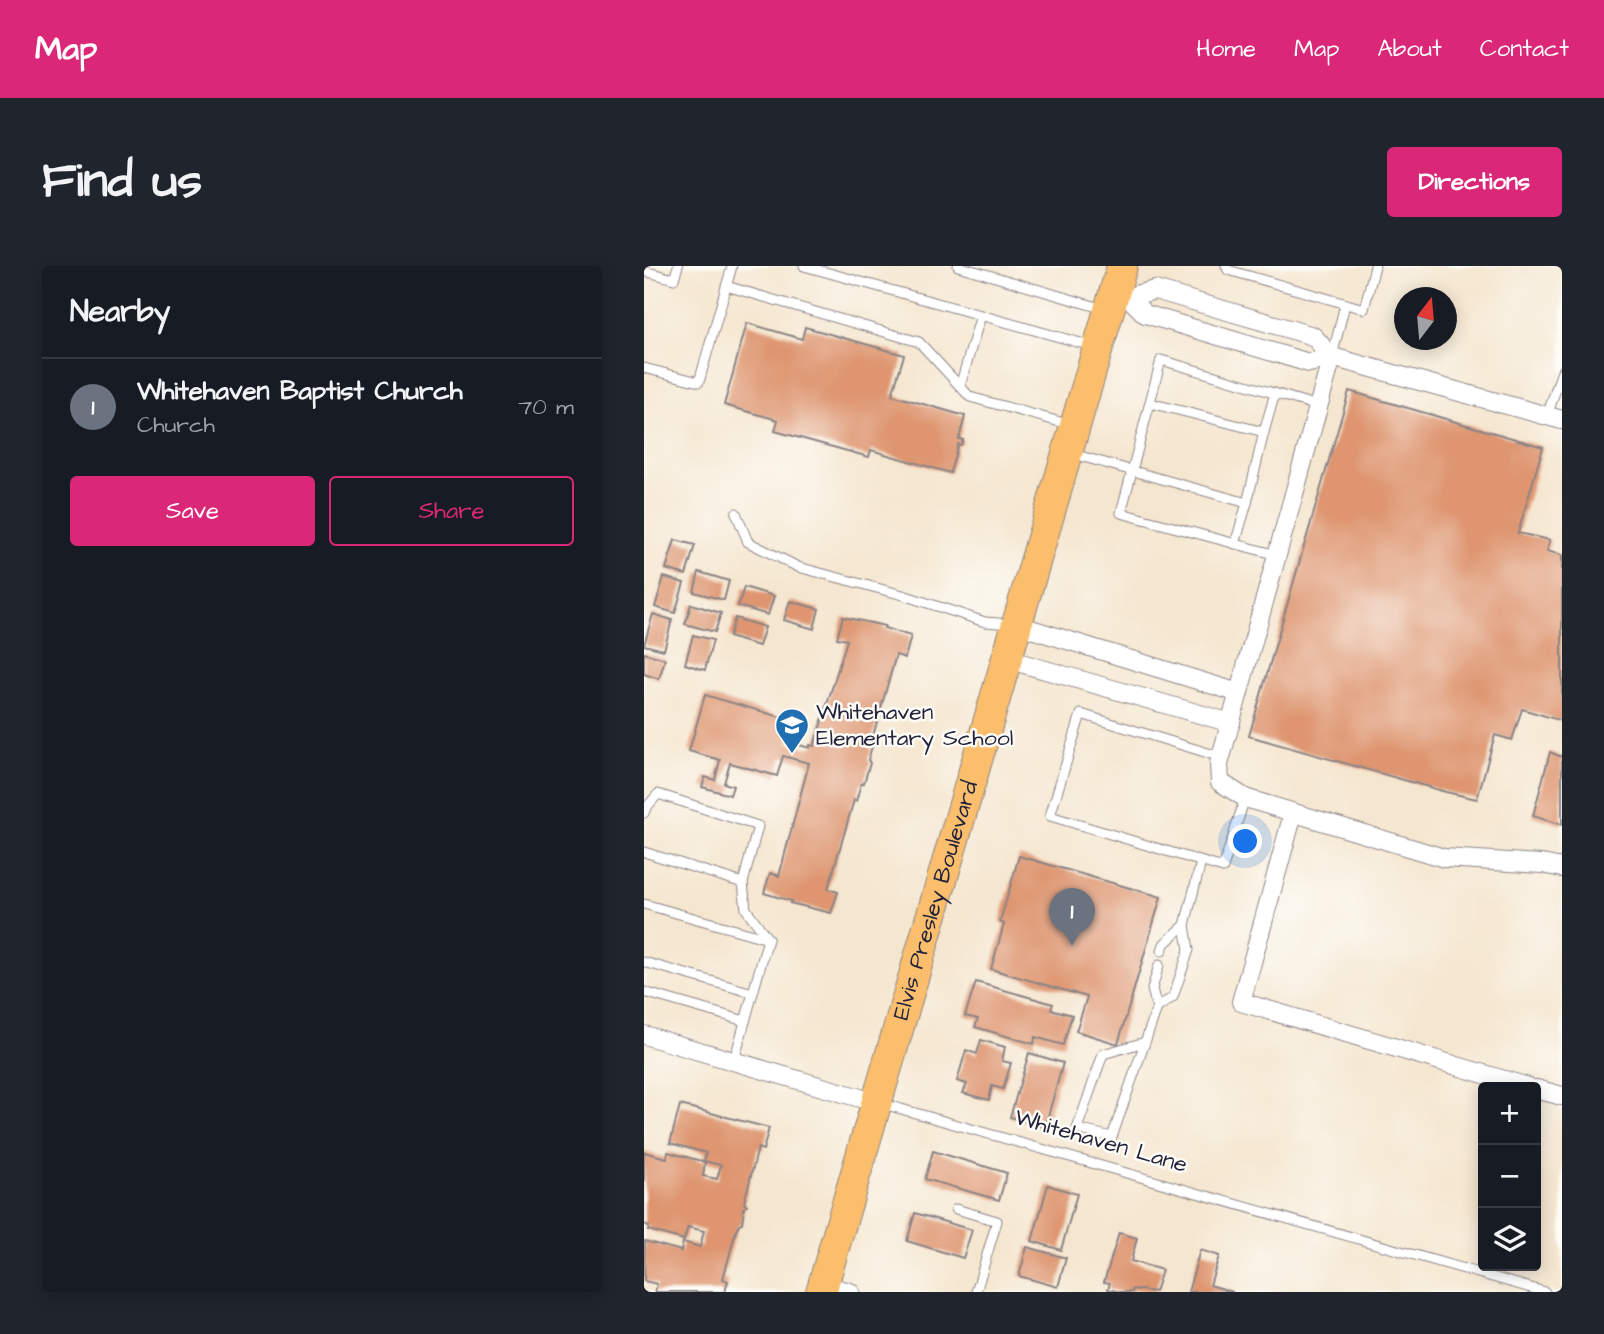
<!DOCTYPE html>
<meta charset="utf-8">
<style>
:root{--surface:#171b24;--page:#20242c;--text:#f1f3f6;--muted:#9ea1a6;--line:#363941;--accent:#db2777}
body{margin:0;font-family:"Architects Daughter",sans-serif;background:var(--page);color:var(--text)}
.controls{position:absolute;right:21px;bottom:21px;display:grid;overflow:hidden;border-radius:7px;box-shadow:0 4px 18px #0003}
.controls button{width:63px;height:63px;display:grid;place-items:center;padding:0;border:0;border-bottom:2px solid var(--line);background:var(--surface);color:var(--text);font:35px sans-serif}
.compass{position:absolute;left:750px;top:21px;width:63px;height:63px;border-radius:50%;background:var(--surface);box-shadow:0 4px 18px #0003;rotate:16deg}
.you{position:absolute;left:602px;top:576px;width:24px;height:24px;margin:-18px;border:5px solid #fff;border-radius:50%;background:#1a73e8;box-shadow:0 0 0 10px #1a73e833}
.badge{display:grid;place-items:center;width:46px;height:46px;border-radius:50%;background:var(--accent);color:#fff;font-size:23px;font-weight:700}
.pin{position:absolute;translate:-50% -58px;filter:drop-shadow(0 2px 4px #0008)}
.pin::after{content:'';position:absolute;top:37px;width:24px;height:21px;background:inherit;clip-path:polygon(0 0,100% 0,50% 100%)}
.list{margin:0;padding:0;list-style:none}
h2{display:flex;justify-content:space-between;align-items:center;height:91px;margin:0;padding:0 28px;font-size:30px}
h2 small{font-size:23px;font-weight:400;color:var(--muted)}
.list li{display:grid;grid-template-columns:46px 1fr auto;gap:21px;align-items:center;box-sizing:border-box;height:98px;padding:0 28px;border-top:2px solid var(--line)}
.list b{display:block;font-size:26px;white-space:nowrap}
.list p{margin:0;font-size:23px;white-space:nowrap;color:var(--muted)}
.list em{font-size:23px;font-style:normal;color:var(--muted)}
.actions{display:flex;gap:14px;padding:21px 28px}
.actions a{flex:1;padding:16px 0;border:2px solid var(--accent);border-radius:7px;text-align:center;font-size:24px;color:var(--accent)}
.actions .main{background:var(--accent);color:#fff}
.icon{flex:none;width:38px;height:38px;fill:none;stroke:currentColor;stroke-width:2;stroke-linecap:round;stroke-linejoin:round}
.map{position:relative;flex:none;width:918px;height:1026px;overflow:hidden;border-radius:7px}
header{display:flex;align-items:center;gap:42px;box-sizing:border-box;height:98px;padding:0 35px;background:var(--accent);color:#fff}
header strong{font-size:33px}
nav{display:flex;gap:38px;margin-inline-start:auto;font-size:24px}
.intro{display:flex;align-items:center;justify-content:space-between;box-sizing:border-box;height:168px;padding:0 42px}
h1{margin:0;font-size:49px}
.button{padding:18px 32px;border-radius:7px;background:var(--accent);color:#fff;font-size:24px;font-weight:700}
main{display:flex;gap:42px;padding:0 42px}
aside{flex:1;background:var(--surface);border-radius:7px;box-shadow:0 4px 18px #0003}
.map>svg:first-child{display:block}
.building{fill:#de9570}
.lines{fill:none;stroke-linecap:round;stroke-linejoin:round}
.service-casing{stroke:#8c8485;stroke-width:11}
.minor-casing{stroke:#8c8485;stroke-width:20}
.primary-casing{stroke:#8c8485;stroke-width:32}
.service{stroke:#fff;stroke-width:9}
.minor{stroke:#fff;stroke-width:18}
.primary{stroke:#fabe6d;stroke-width:30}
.labels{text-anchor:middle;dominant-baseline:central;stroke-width:5;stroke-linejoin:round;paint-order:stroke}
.poi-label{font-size:23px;fill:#22223b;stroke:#fdfcf7;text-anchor:start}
.street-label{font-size:23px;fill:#22223b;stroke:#fdfcf7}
</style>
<header>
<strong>Map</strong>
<nav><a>Home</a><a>Map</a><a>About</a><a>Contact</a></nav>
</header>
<div class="intro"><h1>Find us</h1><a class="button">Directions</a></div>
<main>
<aside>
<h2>Nearby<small></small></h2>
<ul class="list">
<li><span class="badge" style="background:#6b7280">1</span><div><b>Whitehaven Baptist Church</b><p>Church</p></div><em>70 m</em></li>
</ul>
<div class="actions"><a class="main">Save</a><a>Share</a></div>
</aside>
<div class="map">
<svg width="918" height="1026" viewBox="0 0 918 1026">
<rect width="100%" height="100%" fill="#fdfcf7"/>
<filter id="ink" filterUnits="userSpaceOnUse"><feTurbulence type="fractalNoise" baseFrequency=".0143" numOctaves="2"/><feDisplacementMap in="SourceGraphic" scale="14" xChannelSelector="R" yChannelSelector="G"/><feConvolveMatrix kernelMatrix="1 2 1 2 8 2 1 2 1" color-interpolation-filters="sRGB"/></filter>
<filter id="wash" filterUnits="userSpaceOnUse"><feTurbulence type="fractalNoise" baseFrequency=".00686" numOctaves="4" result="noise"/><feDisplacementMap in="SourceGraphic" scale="28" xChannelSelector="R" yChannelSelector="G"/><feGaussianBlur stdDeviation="1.57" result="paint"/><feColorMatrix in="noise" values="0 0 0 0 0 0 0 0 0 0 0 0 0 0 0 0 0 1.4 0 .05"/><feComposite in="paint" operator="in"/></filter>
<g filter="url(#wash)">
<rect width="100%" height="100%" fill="#f5e6cf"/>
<g id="blocks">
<!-- building -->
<g class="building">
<polygon points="103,57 158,73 161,61 260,89 248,129 321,150 315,173 319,174 317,179 314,178 306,207 227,184 225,191 131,165 134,154 80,139"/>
<polygon points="705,125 899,181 874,267 906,274 903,285 918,289 918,455 878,443 868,474 851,469 833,533 802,526 605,470"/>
<polygon points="31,274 51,279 42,309 22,303"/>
<polygon points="55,306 85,315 80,334 50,326"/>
<polygon points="20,311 40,317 31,347 11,341"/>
<polygon points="100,321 130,330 124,349 94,340"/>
<polygon points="146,335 175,343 170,363 140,354"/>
<polygon points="47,338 77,347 71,366 41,358"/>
<polygon points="9,348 28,354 20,384 0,379"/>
<polygon points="199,351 241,360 240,362 267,370 261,392 252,389 227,477 229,477 224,494 226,497 220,517 217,518 212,535 210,534 184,623 194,626 187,647 146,637 147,635 120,627 126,607 135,610 165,497 139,490 133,510 86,497 80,517 89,520 86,529 58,521 61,511 71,514 76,494 45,485 61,429 150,455 144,476 166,482 166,479 170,480 203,374 193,372"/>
<polygon points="91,352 121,361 115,380 85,371"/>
<polygon points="49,369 69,374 61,404 41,398"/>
<polygon points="0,387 21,393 15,413 0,408"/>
<polygon points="906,486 918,491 918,559 889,550"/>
<polygon points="375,590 517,631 474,778 432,765 443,731 347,703 360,658 356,656"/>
<polygon points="332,716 409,738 407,743 428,749 419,779 391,771 390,778 331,761 334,753 321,750"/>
<polygon points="337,774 361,781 358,795 367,797 359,823 348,820 345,834 319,827 323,818 313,815 322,784 333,788"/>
<polygon points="385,787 419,797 401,861 366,851"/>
<polygon points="36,839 125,862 119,884 114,882 100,937 103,939 100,942 98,957 95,958 92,965 79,1013 84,1015 81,1026 11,1026 13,1018 0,1015 1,975 37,985 39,976 56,981 60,965 44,961 40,974 4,964 5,960 0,958 0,886 23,892 24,886 61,896 59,910 73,913 77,899 60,895 62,887 26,877"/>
<polygon points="289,885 363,907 355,934 281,913"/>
<polygon points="404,919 433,928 417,984 388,975"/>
<polygon points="271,947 328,964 319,992 263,975"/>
<polygon points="475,967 493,972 487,995 518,1004 511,1026 489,1023 488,1026 476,1026 464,1023 466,1017 460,1016"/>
<polygon points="383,981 422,992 414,1021 375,1010"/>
<polygon points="556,984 575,990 566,1019 589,1026 544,1026"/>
</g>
</g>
</g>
<g filter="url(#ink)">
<use href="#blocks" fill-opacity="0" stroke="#8c8485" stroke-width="2"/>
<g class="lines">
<!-- service casing -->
<g class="service-casing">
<g id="service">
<polyline points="160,0 451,81"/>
<polyline points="314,0 460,43"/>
<polyline points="582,0 584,4 720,43 731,0"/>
<polyline points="0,5 30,13 34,0"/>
<polyline points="82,20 275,76 326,131 427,159"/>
<polyline points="688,91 701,38"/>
<polyline points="0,102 55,116 88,0"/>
<polyline points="316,120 337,49"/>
<polyline points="903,150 918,105"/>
<polyline points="620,166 631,127"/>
<polyline points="429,188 603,237 620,166 506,137"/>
<polyline points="92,247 104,276 154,301 259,329 341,356 368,358"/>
<polyline points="591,278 603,237"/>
<polyline points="633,289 477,247 517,94 674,140"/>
<polyline points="577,491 437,448 406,550 579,602 601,532"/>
<polyline points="0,547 2,542 14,528 114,560 99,617 102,643 124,673 90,795"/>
<polyline points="0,586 99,617"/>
<polyline points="0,638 124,673"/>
<polyline points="518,685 520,678 541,659"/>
<polyline points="0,696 109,727"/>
<polyline points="0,726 101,755"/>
<polyline points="513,742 508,723 515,699"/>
<polyline points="501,776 459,788 433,863 468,871 513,742 529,731 545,684 541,659 557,596"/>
<polyline points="236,837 901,1026"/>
<polyline points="312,943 353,955 332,1026"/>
</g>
</g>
<!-- minor casing -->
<g class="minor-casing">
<g id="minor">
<polyline points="477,30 484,31 511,24 669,70 688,91"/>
<polyline points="484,31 501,48 665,97 688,91 918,154"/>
<polyline points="688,91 575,498 576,516 601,532 800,592 898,598 918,602"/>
<polyline points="374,359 595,427"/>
<polyline points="363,393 587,457"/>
<polyline points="649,548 597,736 884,821"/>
<polyline points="0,769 230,836"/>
<polyline points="892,823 918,830"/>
<polyline points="179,1019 206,1026"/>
</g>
</g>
<!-- primary casing -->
<g class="primary-casing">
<g id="primary">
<path id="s1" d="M177,1026C275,683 380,343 478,0"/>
</g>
</g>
<!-- service -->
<use href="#service" class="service"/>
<!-- minor -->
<use href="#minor" class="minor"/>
<!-- primary -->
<use href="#primary" class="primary"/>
</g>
</g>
<!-- icons -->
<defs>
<g id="school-pin" transform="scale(1.75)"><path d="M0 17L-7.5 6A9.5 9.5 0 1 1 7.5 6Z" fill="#1f6fb2" stroke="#fdfcf7"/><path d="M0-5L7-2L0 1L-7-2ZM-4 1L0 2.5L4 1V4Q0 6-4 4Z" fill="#fff"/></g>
</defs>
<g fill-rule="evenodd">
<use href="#school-pin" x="148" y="459"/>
</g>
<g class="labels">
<!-- poi labels -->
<g class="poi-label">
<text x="172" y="446">Whitehaven<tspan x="172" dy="26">Elementary School</tspan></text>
</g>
<!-- street labels -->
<g class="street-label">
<text stroke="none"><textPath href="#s1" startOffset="408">Elvis Presley Boulevard</textPath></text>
<text transform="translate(457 875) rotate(16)">Whitehaven Lane</text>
</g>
</g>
</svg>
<div class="controls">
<button>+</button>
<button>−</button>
<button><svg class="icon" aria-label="layers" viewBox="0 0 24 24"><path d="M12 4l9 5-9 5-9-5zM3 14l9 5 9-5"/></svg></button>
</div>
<svg class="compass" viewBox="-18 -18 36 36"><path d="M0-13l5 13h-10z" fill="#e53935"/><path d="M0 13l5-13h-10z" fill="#9ea1a6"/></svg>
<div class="you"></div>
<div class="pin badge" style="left:428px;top:680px;background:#6b7280">1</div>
</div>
</main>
